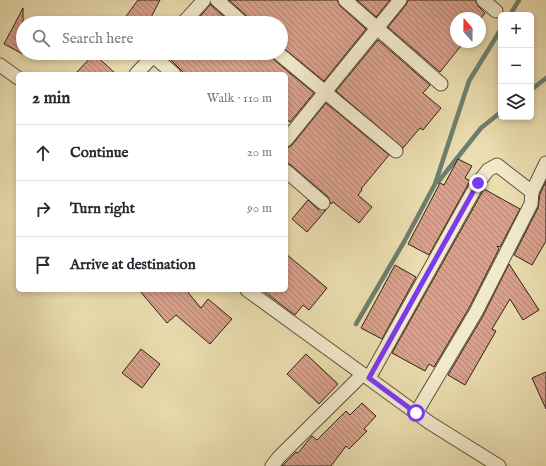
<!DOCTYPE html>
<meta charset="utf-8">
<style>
:root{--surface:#fff;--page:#f7f7f7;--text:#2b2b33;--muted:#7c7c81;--line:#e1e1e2}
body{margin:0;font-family:"IM FELL English",serif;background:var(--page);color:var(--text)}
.controls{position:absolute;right:12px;top:12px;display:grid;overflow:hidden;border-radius:6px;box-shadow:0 2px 6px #0003}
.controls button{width:36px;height:36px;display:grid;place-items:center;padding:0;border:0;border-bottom:1px solid var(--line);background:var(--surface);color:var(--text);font:20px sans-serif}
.compass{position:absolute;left:450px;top:12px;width:36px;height:36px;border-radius:50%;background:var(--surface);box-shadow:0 2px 6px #0003;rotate:340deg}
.stop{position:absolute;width:12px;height:12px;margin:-9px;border:3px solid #7c3aed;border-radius:50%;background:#fff}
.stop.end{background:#7c3aed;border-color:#fff;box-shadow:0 1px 4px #0008}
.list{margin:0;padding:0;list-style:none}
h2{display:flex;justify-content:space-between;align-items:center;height:52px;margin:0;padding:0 16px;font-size:17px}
h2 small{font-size:13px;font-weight:400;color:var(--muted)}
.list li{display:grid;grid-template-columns:26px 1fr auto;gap:12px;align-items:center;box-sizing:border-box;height:56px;padding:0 16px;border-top:1px solid var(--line)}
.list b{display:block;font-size:15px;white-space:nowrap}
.list em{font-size:13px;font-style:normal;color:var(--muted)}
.icon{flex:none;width:22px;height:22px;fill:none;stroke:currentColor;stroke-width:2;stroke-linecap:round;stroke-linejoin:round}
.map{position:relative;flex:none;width:546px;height:466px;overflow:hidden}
.search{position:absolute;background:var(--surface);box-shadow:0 2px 6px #0003;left:16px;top:16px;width:272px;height:44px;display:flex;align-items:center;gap:10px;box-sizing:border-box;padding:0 14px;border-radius:22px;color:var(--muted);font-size:15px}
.panel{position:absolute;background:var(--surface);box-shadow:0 2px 6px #0003;left:16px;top:72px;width:272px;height:220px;border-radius:6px}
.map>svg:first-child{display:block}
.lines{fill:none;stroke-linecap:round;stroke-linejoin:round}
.stream{stroke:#6e7f6e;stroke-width:4.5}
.building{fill:url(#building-back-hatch);stroke:#302315}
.street-casing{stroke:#5e523c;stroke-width:15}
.street{stroke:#f1e9cb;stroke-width:13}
.route{stroke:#7c3aed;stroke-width:5}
</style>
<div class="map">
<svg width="546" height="466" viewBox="0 0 546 466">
<defs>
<pattern id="building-back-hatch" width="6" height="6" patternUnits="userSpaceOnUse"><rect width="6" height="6" fill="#daa08b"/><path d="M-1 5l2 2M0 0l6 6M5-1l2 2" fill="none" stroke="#b18270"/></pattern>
</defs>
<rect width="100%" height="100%" fill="#eaddaf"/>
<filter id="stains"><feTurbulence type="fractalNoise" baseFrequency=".005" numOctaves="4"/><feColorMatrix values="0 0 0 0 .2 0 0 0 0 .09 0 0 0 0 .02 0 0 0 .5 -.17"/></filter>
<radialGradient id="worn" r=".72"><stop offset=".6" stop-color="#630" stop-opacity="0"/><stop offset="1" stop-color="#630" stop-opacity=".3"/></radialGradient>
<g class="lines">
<!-- stream -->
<g class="stream">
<polyline points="510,15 519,0"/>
<polyline points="531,90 546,78"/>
<polyline points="438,182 481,128 501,112"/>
<polyline points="356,324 404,242 435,184 469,81 501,29"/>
</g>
</g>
<!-- building -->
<g class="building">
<polygon points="138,0 160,0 148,23 121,23"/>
<polygon points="229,0 337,0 340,6 366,29 324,81 281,46 281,23 251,23 248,17"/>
<polygon points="357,0 390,0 376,17"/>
<polygon points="408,0 475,0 478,6 485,13 481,18 456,18 456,42 464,42 440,72 388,27 406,5"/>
<polygon points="211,4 212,6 231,23 194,23"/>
<polygon points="23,8 23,54 4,44"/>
<polygon points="378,40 430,85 423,93 441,108 423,130 420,128 403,148 336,91"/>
<polygon points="164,53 270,53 273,59 314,93 290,122 286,119 286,74 185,74"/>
<polygon points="94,54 116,74 75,74"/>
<polygon points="326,103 389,155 361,189 362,190 358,195 372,207 359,223 333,202 331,204 328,197 291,165 286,163 286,149 292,145"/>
<polygon points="458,159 472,166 465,178 470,181 429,255 408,244 440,183 444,185"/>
<polygon points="546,181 546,241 532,265 514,255 538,208 540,194"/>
<polygon points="484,189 520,209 500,247 497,246 499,249 469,308 434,367 429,364 425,371 392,353"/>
<polygon points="308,200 318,209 326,210 307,232 292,219"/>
<polygon points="286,254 327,288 309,310 303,305 295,315 262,290 286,290"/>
<polygon points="509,264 539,310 523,320 510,299 492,329 496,331 465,385 448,375 483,316"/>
<polygon points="395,265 416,277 382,339 361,328"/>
<polygon points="139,290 186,290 201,308 208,299 232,319 210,344 176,315 167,323"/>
<polygon points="141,349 160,364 142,388 122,373"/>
<polygon points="306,354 338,384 319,404 287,374"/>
<polygon points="546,372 546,409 532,378"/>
<polygon points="362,403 376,416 364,429 367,431 349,449 346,446 331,466 282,466 296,452 298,453 312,436 317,440 346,411 350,415"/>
</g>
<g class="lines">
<!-- street casing -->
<g class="street-casing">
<g id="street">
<polyline points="217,0 243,23"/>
<polyline points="345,0 441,84"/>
<polyline points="483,0 496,11"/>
<polyline points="183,23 204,0"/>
<polyline points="278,53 396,151"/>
<polyline points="153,56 174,74"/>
<polyline points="0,65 18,78"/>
<polyline points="136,74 156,53"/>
<polyline points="286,140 400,0"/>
<polyline points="286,171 323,203"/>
<polyline points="532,192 546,163"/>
<polyline points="247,290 430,423 499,466"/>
<polyline points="369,378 478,183 488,170 497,165 532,192 531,204 476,312 416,413"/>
<polyline points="272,466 279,457 363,374"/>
</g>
</g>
<!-- street -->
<use href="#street" class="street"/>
</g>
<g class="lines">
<!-- route -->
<polyline class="route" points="416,413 369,378 478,183"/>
</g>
<rect width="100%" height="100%" filter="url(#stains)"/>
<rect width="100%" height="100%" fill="url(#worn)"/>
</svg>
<div class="controls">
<button>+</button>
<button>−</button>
<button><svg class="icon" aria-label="layers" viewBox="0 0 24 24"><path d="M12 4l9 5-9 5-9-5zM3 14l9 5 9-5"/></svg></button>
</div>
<svg class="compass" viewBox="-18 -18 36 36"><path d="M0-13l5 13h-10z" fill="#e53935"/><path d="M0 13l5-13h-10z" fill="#7c7c81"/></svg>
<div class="stop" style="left:416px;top:413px"></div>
<div class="stop end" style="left:478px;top:183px"></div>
<div class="search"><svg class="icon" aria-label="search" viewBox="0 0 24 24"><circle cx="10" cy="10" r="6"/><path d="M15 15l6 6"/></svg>Search here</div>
<section class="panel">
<h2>2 min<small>Walk · 110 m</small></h2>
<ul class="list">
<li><svg class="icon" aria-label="ahead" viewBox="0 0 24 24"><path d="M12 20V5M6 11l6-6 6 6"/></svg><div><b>Continue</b></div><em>20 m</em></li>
<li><svg class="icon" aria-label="right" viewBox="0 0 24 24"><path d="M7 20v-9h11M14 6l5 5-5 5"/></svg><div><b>Turn right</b></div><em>90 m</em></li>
<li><svg class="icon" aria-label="arrive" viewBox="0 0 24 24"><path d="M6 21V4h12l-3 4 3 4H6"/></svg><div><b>Arrive at destination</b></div></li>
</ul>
</section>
</div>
